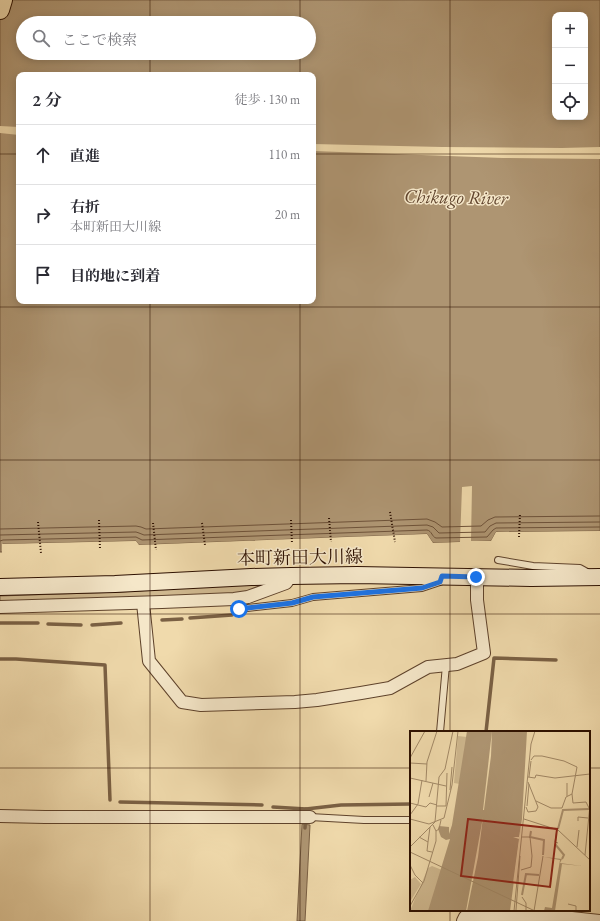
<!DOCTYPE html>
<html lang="ja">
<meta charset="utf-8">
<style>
:root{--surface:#fff;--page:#f7f7f7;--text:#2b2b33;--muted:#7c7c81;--line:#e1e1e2}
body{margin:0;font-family:"EB Garamond","Noto Serif JP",serif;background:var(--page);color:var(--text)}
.controls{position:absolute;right:12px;top:12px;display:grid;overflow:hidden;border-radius:8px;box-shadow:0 2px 10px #0003}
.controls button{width:36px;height:36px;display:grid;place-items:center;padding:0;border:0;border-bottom:1px solid var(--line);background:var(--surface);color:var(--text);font:20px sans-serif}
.stop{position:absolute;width:12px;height:12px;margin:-9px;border:3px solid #1a73e8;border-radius:50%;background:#fff}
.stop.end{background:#1a73e8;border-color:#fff;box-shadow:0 1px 4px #0008}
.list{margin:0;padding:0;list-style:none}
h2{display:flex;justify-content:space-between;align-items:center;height:52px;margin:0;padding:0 16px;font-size:17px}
h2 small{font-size:13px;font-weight:400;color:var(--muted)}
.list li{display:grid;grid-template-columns:26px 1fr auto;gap:12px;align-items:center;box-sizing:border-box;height:60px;padding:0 16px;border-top:1px solid var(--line)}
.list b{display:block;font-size:15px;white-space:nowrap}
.list p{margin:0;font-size:13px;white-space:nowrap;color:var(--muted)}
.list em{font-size:13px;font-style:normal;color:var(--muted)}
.icon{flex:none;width:22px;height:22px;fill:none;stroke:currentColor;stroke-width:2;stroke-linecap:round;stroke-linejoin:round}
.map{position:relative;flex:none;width:600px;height:921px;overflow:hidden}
.search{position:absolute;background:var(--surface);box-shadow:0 2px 10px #0003;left:16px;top:16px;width:300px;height:44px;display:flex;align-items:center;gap:10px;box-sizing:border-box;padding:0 14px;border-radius:22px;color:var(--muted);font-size:15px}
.panel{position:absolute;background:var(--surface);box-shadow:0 2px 10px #0003;left:16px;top:72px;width:300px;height:232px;border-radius:8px}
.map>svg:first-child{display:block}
.green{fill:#cfb88f;stroke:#7e6448}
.water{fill:#ae9572;stroke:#7a6044;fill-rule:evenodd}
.pier{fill:#f0daac}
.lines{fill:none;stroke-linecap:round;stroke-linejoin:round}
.shore{stroke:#6e5239;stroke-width:1}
.stream{stroke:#7a6044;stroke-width:3.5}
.service-casing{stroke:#5e422b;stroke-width:8}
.minor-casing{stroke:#5e422b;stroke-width:14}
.secondary-casing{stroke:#2d1000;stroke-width:18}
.primary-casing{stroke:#2d1000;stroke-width:20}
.path{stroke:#2d1000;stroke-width:2;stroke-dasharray:1 2;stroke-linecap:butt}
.service{stroke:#f5e7c9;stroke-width:6}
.minor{stroke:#f5e7c9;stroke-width:12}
.secondary{stroke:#f5e7c9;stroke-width:16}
.primary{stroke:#f0daac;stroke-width:18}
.route{stroke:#1a73e8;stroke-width:5}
.grid{fill:none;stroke:#2d1000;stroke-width:1;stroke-opacity:0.55}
.labels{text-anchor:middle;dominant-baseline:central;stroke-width:3;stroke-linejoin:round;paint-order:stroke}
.street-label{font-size:18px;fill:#2d1000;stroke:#f5e7c9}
.water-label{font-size:19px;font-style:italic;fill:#61452e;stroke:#f5e7c9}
.inset-river{fill:none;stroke:#ae9572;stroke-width:2}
.inset-road{fill:none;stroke:#a28967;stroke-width:1}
.view{fill:#8f2418;fill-opacity:0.15;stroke:#8f2418;stroke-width:2}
.inset-edge{fill:none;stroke:#2d1000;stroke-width:2}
</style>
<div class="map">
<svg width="600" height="921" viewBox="0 0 600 921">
<rect width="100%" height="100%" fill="#f0daac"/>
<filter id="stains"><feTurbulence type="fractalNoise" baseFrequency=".005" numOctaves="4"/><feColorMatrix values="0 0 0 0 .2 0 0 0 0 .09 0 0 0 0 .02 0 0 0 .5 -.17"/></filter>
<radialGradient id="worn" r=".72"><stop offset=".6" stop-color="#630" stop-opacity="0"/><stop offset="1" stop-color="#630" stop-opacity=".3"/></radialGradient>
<!-- green -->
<polygon class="green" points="278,582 236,594 0,602 0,596 121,592"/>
<!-- water -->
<g class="water">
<path d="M0,0H600V531L496,532L491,541L433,543L427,534L139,545L136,541L3,544V552H0ZM555,15H585V117H555ZM23,23H309V53H23ZM19,75H313V301H19Z"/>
<polygon points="302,824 310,825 305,921 297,921"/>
</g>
<!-- pier -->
<g class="pier">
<polygon points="0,126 19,127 19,135 0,133"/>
<polygon points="313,144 442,147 562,148 600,147 600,159 503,158 313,151"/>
<polygon points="472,486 471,541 491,541 496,532 600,531 600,533 497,534 491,543 433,545 431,544 426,536 139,547 135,543 4,546 5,553 2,554 2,544 136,541 139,545 427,534 433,543 460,542 462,487"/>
</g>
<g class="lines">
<!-- shore -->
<g class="shore">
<polyline points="0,529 136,526 141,527 146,529 427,519 435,522 442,527 481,526 488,520 495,517 600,516"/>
<polyline points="0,535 136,532 139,533 144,535 427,525 433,527 439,533 485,532 490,526 496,523 600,522"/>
<path d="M0,541L3,540L136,537L142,540L427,530C432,531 432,537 436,538L487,537L493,530L496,528L600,527"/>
</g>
<!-- stream -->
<g class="stream">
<polyline points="190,618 232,615"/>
<polyline points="162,620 182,619"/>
<polyline points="0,623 38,623"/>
<polyline points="48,624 81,625"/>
<polyline points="92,625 121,623"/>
<polyline points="0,659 16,659 105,665 110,800"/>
<polyline points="486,732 494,658 556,660"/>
<polyline points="120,802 262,805"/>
<polyline points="273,807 306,809"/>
<polyline points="305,828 306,809 341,805 411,804"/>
</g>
<!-- service casing -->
<g class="service-casing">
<g id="service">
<polyline points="498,560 533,566 580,568 589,573"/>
<polyline points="234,599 239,609 292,603 313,597 422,588 440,582"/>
<polyline points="440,732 446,665"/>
<polyline points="310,817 364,820 411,820"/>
</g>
</g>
<!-- minor casing -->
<g class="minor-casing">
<g id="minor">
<polyline points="143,603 149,661 182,702 201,705 295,702 317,700 361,693 390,688 428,667 457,664 484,653 477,600 477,577"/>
<polyline points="0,607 162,602 234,599 248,597 286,583 291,576"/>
<polyline points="0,816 45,817 310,817"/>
<polyline points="463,921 465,917 544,915 600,921"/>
</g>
</g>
<!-- secondary casing -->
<g class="secondary-casing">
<polyline id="secondary" points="0,587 115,584 251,577 291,576 357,575 531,578 600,577"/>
</g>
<!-- primary casing -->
<g class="primary-casing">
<polyline id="primary" points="0,10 3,0"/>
</g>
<!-- path -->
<g class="path">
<polyline points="390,512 395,542"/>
<polyline points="329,518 331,542"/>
<polyline points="99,520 100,549"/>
<polyline points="291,520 292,544"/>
<polyline points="38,522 41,553"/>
<polyline points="153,523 156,550"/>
<polyline points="202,523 205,545"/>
<polyline points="519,537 520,513"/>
</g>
<!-- service -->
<use href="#service" class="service"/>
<!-- minor -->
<use href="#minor" class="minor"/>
<!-- secondary -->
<use href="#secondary" class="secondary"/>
<!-- primary -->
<use href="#primary" class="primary"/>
</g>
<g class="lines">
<!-- route -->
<polyline class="route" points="239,609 292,603 313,597 422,588 440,582 442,576 476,577"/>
</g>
<!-- grid -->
<path class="grid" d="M150,0V23M300,0V23M450,0V732M150,53V75M300,53V75M0,154H19M313,154H600M150,301V921M300,301V921M0,307H600M0,460H600M0,614H600M0,768H411M589,768H600M450,910V921"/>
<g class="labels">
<!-- street labels -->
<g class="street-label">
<text transform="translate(300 557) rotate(-1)">本町新田大川線</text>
</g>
<!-- water labels -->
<g class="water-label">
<text transform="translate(456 197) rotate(1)">Chikugo River</text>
</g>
</g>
<!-- overview -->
<g transform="translate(410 731)">
<rect width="180" height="180" fill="#f0daac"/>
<path d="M48,5L57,6L50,53L44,52ZM36,128L22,180H0L18,137L22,135L32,139ZM5,146L11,153L1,169L0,149Z" fill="#cfb88f"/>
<path d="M57,0H117L112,88L100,180H18L40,108L36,109L31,106L28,98L29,95L39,96V103L42,94ZM134,126L152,128L150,132L172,135L152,133L145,180H134L135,176L142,177L150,129Z" fill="#ae9572"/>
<path d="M82,0L81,25L74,79H73ZM73,86L68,126L57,180H56ZM112,88L107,133L106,152H103L109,108L103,106H109Z" fill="#f0daac"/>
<path class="inset-river" d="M148,98L153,79L179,78M121,100L120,106L134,109L133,124M145,113L154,124L152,128M112,164L116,143L129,144"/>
<path class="inset-road" d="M0,27L15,0M121,29L124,25H132L154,30L167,36L162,63L156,66L152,77H141L126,70M0,32L17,33M118,46L125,47L126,44L145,47L180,43M119,46L121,30M0,47L36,55M16,50L17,31L27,0M157,52V65M40,59L42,36M162,63L163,72L176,71L179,77M19,66L23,52M0,72L16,76L20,72L27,74M27,75H36L37,42M117,75L119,53M116,76L118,81L126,80L128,76L118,51M0,84L8,73L12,49M0,88L19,93L34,87L42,54L48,0M114,88L148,99L180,129M168,90V86L178,87M147,98L145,111L148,112M26,100L29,98L31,89M9,106L18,111L17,120L22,121M18,111L20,96M0,116L25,91L29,46L35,38L43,0M167,116L169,99M0,121L125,180M175,124L180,74M0,134L5,144L13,152M111,139L121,136L122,125L120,106H112M112,166L116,172V180M158,173L166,175V180M0,175L14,150L26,110V100L23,94M106,179L110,125M104,180L121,13L125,0M124,180L133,125"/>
<path class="view" d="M58,88L147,98L140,156L51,145Z"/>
<rect width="180" height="180" class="inset-edge"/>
</g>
<rect width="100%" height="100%" filter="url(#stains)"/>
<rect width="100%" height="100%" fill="url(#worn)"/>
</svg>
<div class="controls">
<button>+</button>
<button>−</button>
<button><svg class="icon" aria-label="locate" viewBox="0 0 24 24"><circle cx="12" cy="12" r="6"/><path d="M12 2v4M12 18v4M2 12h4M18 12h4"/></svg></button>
</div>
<div class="stop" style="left:239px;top:609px"></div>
<div class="stop end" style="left:476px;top:577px"></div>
<div class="search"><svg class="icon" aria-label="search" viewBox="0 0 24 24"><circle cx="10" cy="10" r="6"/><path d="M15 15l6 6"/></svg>ここで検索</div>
<section class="panel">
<h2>2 分<small>徒歩 · 130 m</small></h2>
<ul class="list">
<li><svg class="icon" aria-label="ahead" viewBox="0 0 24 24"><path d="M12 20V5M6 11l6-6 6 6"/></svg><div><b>直進</b></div><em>110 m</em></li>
<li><svg class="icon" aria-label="right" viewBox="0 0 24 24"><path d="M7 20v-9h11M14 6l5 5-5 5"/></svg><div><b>右折</b><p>本町新田大川線</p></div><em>20 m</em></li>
<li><svg class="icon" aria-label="arrive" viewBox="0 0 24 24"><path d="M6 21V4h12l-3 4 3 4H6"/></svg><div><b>目的地に到着</b></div></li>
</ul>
</section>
</div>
